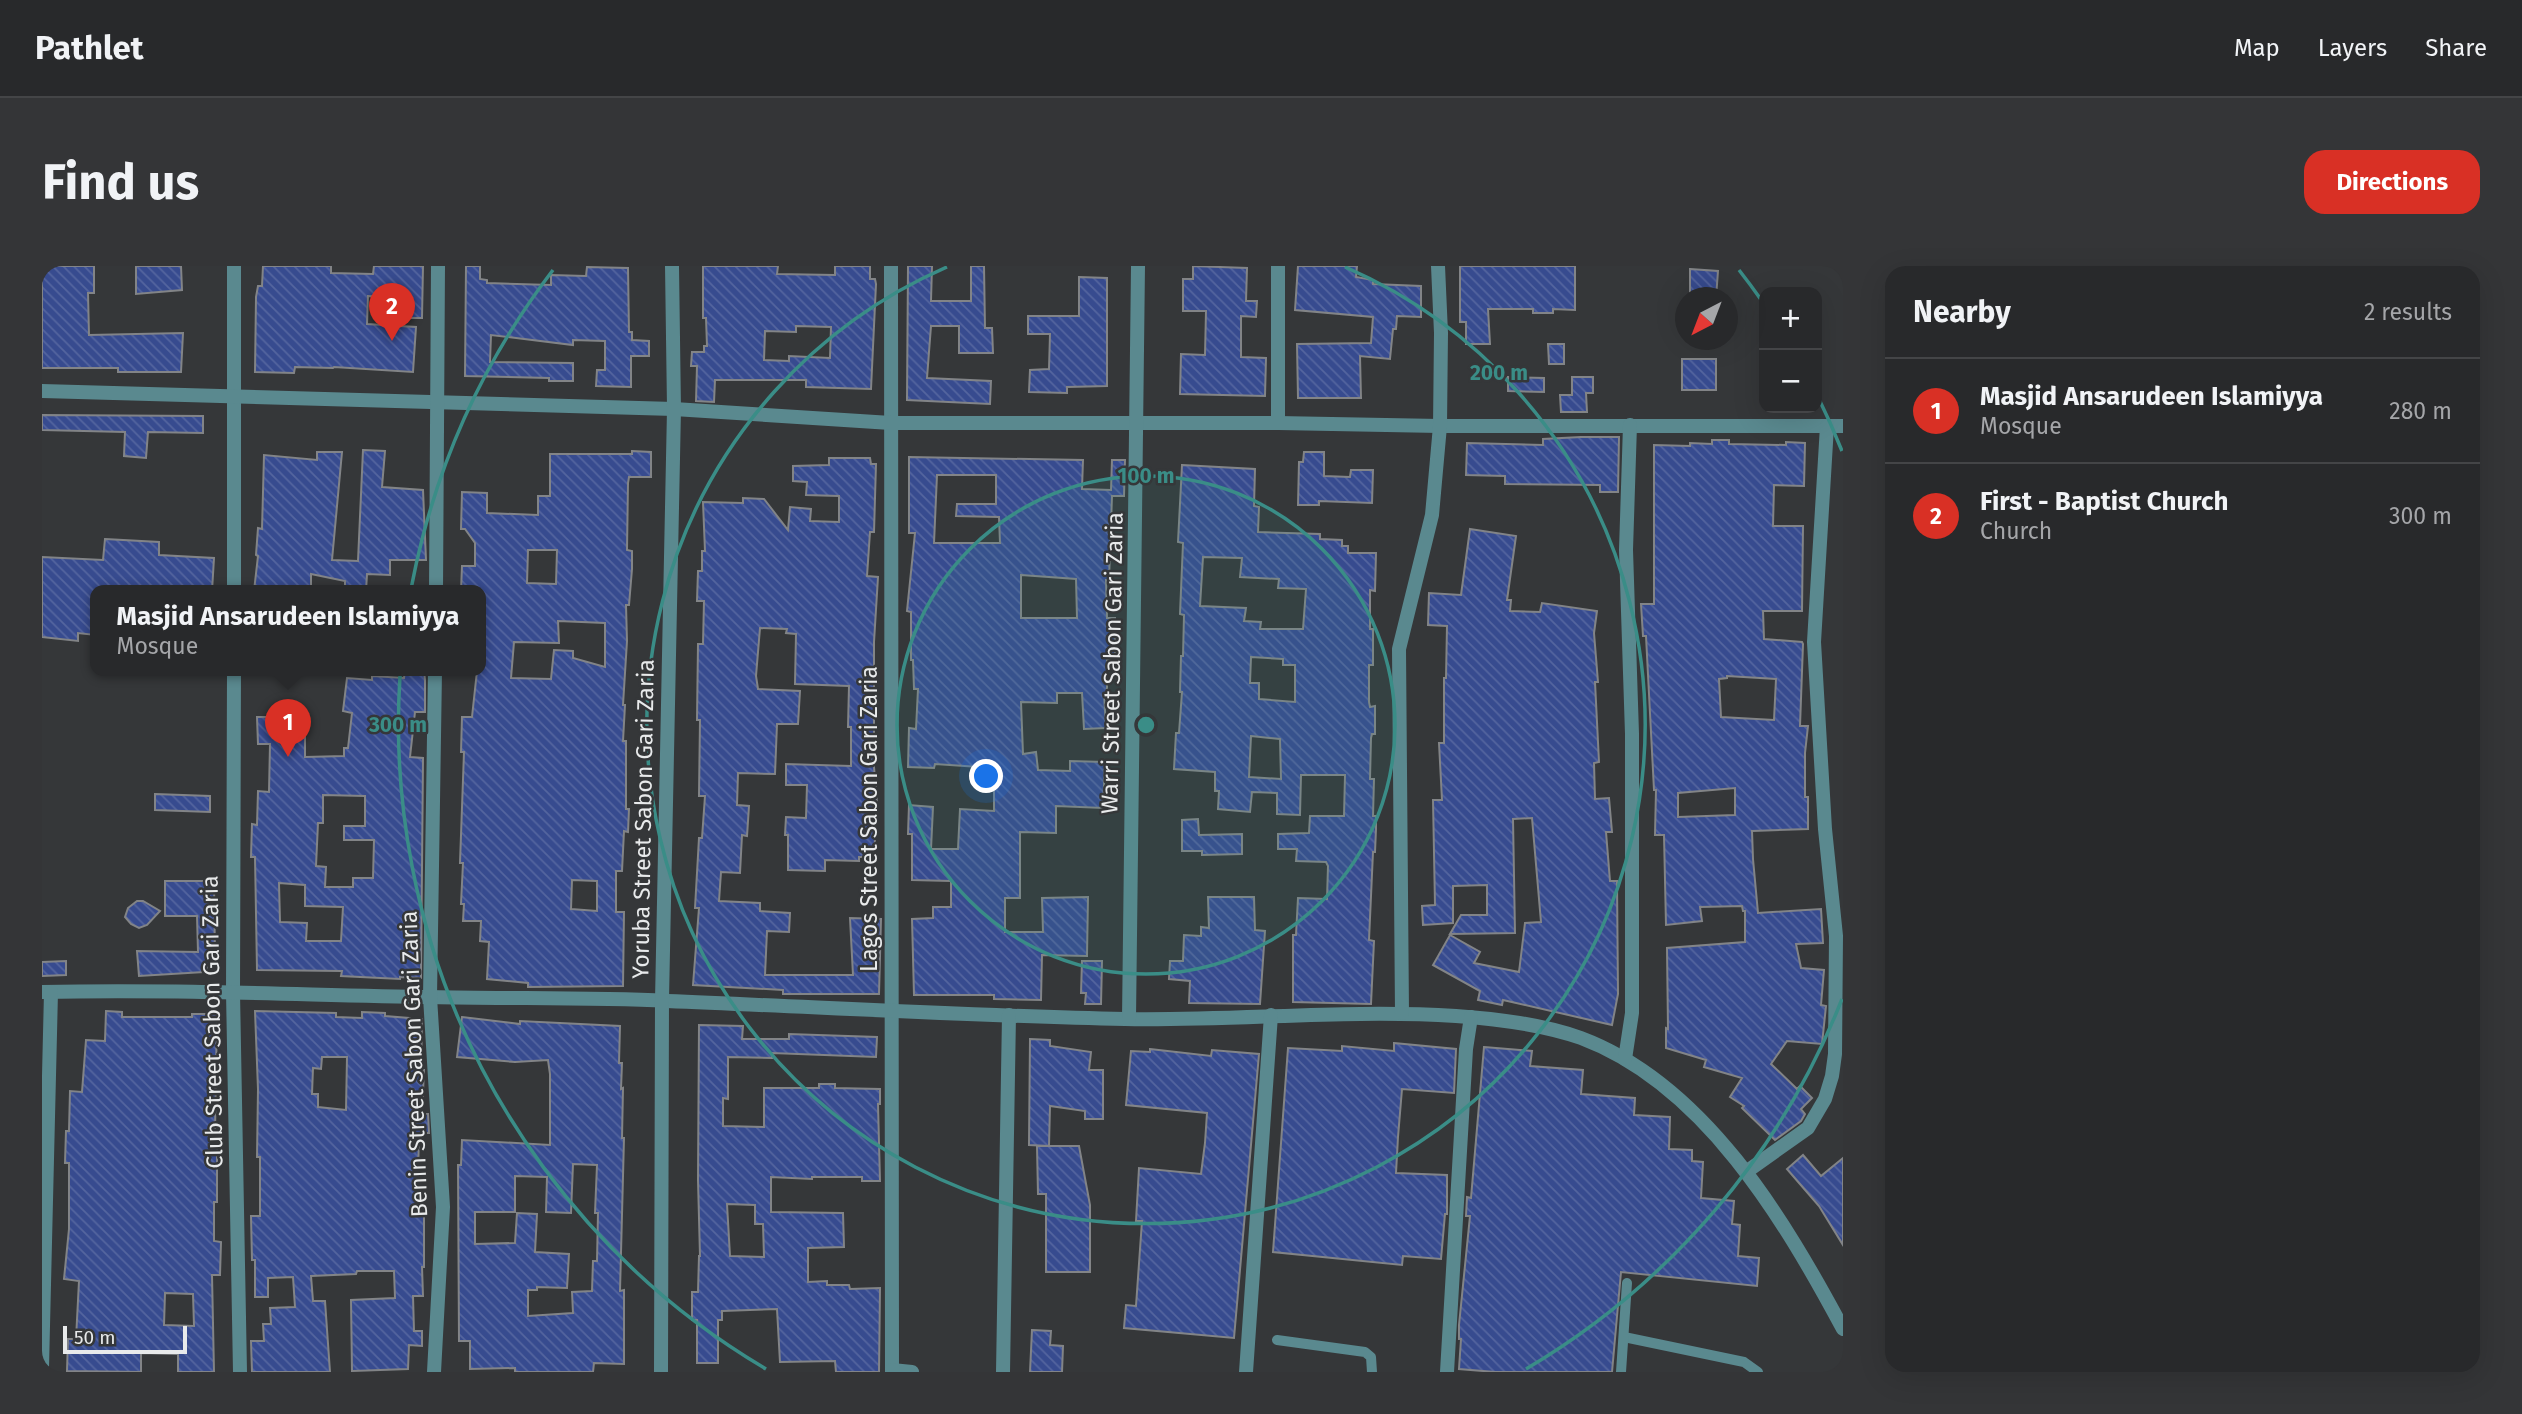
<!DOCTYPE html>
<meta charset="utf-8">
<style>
:root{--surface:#28292b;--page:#343537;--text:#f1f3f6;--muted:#a5a6a9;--line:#444547;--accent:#d93025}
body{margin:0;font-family:"Fira Sans",sans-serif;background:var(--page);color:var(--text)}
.controls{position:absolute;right:21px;top:21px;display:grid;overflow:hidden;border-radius:14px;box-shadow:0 7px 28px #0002}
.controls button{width:63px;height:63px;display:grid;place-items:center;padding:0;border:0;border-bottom:2px solid var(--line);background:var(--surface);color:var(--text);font:35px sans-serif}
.compass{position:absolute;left:1633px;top:21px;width:63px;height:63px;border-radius:50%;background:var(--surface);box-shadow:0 7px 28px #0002;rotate:222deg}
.scale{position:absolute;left:21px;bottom:18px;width:124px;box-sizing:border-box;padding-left:7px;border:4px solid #e8eaeb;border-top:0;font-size:19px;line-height:24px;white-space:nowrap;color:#e8eaeb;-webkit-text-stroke:5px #353739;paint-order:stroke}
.you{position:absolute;left:945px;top:511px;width:24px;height:24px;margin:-18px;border:5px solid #fff;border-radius:50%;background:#1a73e8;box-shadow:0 0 0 10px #1a73e833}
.badge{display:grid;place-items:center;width:46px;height:46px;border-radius:50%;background:var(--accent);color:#fff;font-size:23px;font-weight:700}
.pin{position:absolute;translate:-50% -58px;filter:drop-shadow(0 2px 4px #0008)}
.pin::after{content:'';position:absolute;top:37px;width:24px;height:21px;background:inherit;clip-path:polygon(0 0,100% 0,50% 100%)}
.popup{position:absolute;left:48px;top:319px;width:396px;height:91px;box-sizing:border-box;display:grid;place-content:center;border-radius:14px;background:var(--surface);filter:drop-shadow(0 2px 5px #0005);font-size:23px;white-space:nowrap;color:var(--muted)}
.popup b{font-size:26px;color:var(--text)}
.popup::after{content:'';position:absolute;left:50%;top:100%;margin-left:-14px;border:14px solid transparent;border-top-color:var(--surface)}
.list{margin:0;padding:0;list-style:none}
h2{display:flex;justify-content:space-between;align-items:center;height:91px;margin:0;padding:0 28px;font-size:30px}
h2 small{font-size:23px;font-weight:400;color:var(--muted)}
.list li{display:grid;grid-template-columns:46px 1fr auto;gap:21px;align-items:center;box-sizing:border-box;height:105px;padding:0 28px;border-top:2px solid var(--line)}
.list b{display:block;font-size:26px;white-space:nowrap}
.list p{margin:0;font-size:23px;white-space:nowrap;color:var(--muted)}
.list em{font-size:23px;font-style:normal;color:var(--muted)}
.map{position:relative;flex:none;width:1801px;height:1106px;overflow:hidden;border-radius:21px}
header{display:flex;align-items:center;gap:42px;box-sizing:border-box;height:98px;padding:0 35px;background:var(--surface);border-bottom:2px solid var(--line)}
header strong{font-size:33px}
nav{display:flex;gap:38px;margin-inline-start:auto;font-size:24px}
.intro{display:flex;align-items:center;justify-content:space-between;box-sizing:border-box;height:168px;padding:0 42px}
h1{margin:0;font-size:49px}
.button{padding:18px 32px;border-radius:21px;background:var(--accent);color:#fff;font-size:24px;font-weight:700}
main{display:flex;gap:42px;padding:0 42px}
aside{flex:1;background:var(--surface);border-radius:21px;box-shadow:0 7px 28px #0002}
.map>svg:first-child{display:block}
.building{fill:url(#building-back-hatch);stroke:#828487;stroke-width:2;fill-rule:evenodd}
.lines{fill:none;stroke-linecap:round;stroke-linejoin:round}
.service{stroke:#5a898f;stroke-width:10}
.minor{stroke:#5a898f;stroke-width:14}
.ring{fill:none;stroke:#3a8d87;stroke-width:3.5}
.labels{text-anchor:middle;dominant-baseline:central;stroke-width:5;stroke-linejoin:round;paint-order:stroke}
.street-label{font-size:23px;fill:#e8eaeb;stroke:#353739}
.centre{fill:#3a8d87;stroke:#353739;stroke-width:3.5}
.ring-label{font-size:21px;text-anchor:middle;font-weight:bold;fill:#3a8d87;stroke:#353739;stroke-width:5;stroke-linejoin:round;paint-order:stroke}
</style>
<header>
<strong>Pathlet</strong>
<nav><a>Map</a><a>Layers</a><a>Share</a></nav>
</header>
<div class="intro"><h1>Find us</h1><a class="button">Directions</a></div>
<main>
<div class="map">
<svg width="1801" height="1106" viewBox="0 0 1801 1106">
<defs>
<pattern id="building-back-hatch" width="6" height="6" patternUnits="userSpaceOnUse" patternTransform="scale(1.75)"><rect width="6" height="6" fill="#374b8f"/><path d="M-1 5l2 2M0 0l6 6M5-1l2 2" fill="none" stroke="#54659f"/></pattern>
</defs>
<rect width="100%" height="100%" fill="#353739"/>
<!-- building -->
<g class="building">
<polygon points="0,0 52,0 52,27 46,27 47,69 141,67 139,106 76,106 76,102 0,102"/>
<polygon points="94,0 139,0 140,24 94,28"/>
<polygon points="221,0 289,0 289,7 331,8 332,0 381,0 380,52 363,52 363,31 326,30 325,58 374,61 371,106 292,101 291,102 253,101 252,107 213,106 214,31 216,20 220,20"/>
<polygon points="424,0 438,0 438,13 445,14 445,17 509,19 509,9 544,10 545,1 586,2 587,66 590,66 590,74 607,75 607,90 589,90 589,121 554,120 555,104 563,104 563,75 531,74 531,79 449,69 448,96 531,97 531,115 507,115 507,112 423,110"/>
<path d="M661,0H736L735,8L793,9V0H828V13H833L834,18L829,123L764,121V114H673L672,136L654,135L655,100H649L650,86H662V80H665L664,52H661ZM754,60L789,61L788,92L747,90V95L722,94L723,65L754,66Z"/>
<polygon points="866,0 890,0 889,35 929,35 929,0 942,0 943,62 950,62 951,87 917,87 917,60 889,60 885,112 949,115 948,138 865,134"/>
<polygon points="1151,0 1205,2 1204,35 1215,35 1214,51 1199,50 1199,91 1224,92 1223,130 1138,128 1139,88 1163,89 1164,45 1141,45 1141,13 1151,13"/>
<polygon points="1256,0 1315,0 1314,11 1331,14 1331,18 1379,20 1379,51 1355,50 1354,63 1351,63 1348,93 1318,90 1319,132 1256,132 1255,78 1329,77 1331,51 1253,44"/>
<polygon points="1418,0 1533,0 1533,44 1511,43 1511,47 1491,47 1491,43 1446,43 1448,78 1424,78 1424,56 1418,56"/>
<polygon points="1648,3 1676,5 1674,32 1648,32"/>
<polygon points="1037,11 1065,12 1065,120 1025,121 1025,127 987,126 988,104 1007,103 1008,68 986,68 986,50 1037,50"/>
<polygon points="1506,78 1522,78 1522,98 1507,98"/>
<rect x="1640" y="93" width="34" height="31"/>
<polygon points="1466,111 1502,112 1502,126 1466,125"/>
<polygon points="1530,111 1551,111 1551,127 1544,127 1545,146 1519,146 1518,129 1530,129"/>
<polygon points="0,149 161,150 161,167 106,166 104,192 82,190 83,166 0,164"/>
<polygon points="1539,171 1577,171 1576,226 1558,226 1558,219 1463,218 1463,210 1424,209 1425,177 1501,179 1501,173"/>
<path d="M1670,174H1687V178L1744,179V176L1763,177L1762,220L1732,219L1731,260H1761L1760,345H1721L1722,373L1760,376L1761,378L1758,460H1766L1763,487V531H1766V563L1710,565L1711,593L1716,647L1779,643L1781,677L1754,678L1759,702L1782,704L1779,739L1784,740L1780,778L1745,775L1729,798L1755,823L1758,820L1770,832L1759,843L1763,848L1759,855L1733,874L1700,842L1702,840L1688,831L1700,812L1662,801L1664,794L1624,782V762L1626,763L1625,682L1703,676V645H1701L1700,640L1658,641L1660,655L1624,659L1622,569H1613L1614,524H1612L1604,370H1601L1599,338H1612V179L1648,180V177L1670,178ZM1685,410L1734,413L1732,454L1679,451L1677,413L1685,412ZM1693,522V549L1636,551V527Z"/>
<polygon points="321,184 343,185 340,221 381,224 384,294 348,294 348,309 325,308 324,325 303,325 303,315 269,308 269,325 212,325 216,290 214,289 216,262 220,263 222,189 275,194 275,186 300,186 290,294 316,295"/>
<path d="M590,185L609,186V211H587L586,217L585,284L590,285V303L587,339H584L585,375L581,439H583L581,475H584V543H587L586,566L582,565L580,605H574V646H582L581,720L486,721V717L445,713L447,676L438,675L439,655H421L422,638H419L421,597H418L422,486H419L420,451H430L435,405H438V325H419L420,300H433V277L423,263H419L420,226L445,227V247L496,249V230H508V188H590ZM486,284H515L514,318L485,317ZM516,355L563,357V401L531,392V385L512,384L509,413L469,412L472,376L517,377ZM530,614L555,615V645L529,643Z"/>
<polygon points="1262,186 1282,186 1282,210 1308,211 1309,204 1331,204 1330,237 1277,235 1277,239 1256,239 1257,196 1261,196"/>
<path d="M867,191L1041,194L1040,223L1069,224L1070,194H1083L1082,230H1070L1067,314H1064L1065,352H1073V393H1065V427H1062L1064,462L1042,463L1040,427H1015V437L979,436L981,488L994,486L996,504L1028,505V495L1063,496L1061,542L1014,540V567L978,566V632H963V666H1001L1000,632L1046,631L1045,690L1000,689L999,734L952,733V729H872L870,653L891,652V641H909V615L870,614V568H866L867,539L891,541L889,583H916L918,543L952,545V502L893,498L892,502L866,501L867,462L874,463L876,423H872L871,394H869V346L865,345L873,267H867ZM895,209H954V238H915L914,250L957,251L958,277H892ZM979,309L1034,313L1035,352H979Z"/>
<polygon points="787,192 828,192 829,198 834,198 832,266 828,266 825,310 836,311 832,376 832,501 835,537 832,591 817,591 817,595 783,594 783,605 746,604 746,569 743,569 744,551 764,552 765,519 744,519 744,498 809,500 809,461 806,461 807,420 753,418 754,368 744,367 745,363 718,362 714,410 716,423 758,425 756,458 735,458 733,508 696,507 695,539 707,540 705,570 700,569 698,607 679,606 677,635 718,637 718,645 748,647 747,666 725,665 723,709 811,709 808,652 839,653 837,728 741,728 741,724 651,719 657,642 653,642 657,572 660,572 663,530 657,530 658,454 655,454 656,378 661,378 662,335 655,335 656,305 660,305 660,285 663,285 661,236 701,237 701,232 722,233 746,264 748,241 769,243 768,255 797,256 797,230 764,229 765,216 751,215 751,200 787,199"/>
<path d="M1140,199L1213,203L1212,240L1217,241L1216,266L1278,268V273L1300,274V280H1306V287H1334L1333,325L1328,324V363H1331V399H1327V436L1328,441L1333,440V468H1330L1329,472L1328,513H1332L1331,550H1334V563L1333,586H1331L1327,674L1332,675L1329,738L1251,736V669H1254L1256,632L1285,633L1286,600L1284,596L1254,595L1255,583H1236V568L1267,567L1268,550H1302L1303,509H1259L1258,549L1235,548V527L1210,526L1208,546L1176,543L1177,525H1173V506L1132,503L1134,467H1137L1140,426H1138L1139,390H1141L1142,349L1138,348L1141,277L1136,276ZM1161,291L1200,292L1198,311L1237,313L1236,322L1264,323L1261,363H1218L1219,356L1202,355L1204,342L1158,340ZM1209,391L1241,393V399H1253V436L1217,433V417H1208ZM1209,470L1238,473L1239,513L1207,511Z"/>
<polygon points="1428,263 1474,270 1465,334 1469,334 1468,345 1498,346 1500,337 1555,345 1552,367 1556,416 1553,416 1557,496 1552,497 1553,533 1567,532 1570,566 1564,566 1568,615 1575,615 1576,728 1570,759 1461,734 1460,739 1436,734 1438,725 1391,699 1408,669 1438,686 1432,697 1477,706 1483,657 1499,656 1490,552 1471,553 1473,667 1408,668 1419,649 1445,649 1445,619 1411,620 1411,657 1381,659 1380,640 1393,639 1391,534 1400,534 1397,477 1402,477 1402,412 1404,412 1405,360 1386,359 1387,327 1419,329"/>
<polygon points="63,273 117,276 117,289 172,292 170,325 114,321 114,325 53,325 53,369 36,367 36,375 0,371 0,291 61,294"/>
<path d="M363,405H382L383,414V446H373L368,491L381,492L379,712L358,711V713L299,710L300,705L215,704L213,591H209L210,558L215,559L216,525L227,526L228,478H216L215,451H233V464H263V491L302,490V482H306L310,447L301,445L305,412L330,414V410L362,412ZM281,529L323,530V560H302V574H332L331,612H311V621H283L284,601L274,600L276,557H281ZM237,617L263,619V640L301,641L299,675H264L265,657L238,656Z"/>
<polygon points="113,528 168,530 168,546 113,544"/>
<polygon points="1156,553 1157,569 1200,568 1200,588 1160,589 1160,585 1140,585 1140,554"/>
<polygon points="123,615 172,615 173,692 162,706 97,710 95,685 156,686 155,650 123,650"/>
<polygon points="1166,631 1212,631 1213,664 1223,665 1218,738 1147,737 1148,715 1127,713 1128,695 1141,695 1142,669 1159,670 1159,661 1167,662"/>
<polygon points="95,635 101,635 118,645 105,659 97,662 89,658 83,651 86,642"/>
<polygon points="24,695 24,709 0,710 0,696"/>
<polygon points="1040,695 1060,695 1059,738 1043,738 1044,727 1039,727"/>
<path d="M64,745L80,746V751H150V748H175L173,866H175V936H172V975L179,976L178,1009H170L172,1106H136V1088L99,1087V1106L25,1105L26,1073H34L37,1015L22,1013L27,963V897H23L24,865H27L28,825L40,826L44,774L63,775ZM123,1027L151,1028L152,1060L122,1059Z"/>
<path d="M213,745L294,747V751L320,752V746L343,747V750L380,753L379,804H382L380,848H386L387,867H377L376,911H379L376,948H382V1001H380L381,1030H371L372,1065H380V1080L367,1079L366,1103L310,1105L309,1034L353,1032L352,1005H315L314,1008L269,1010L271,1035H283L288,1106H210L209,1075H222L221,1058H229L228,1042L253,1041L251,1011L226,1012V1031H213V994H210L209,950H218V891H215L216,823ZM280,791H305L304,844L276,841V828H270L271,802L279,803Z"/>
<path d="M420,751L478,758V755L578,760L577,797H580L579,823L581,822L580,872H582L578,1025L582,1024V1098L552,1097L551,1106H473V1102L428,1103V1075H417L416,899H419L420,874L508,879V808L506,794L473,796L415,791ZM531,898L555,899L553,947H556L555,995H551L550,1025L530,1026L531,1047L486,1050V1024H495V1021L525,1022L527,988L493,986L495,948L475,947L473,977L433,978V946H473V910L505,911L504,946L529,947Z"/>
<path d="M657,759L701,760L700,773H747V768L835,771L834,791L730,787V792L686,791V833L681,832V860L722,861V822H777V818H793V822L838,823V838H836L838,915H820V911H770V913L729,911V946L801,947L802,981L766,982V1016L785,1015V1019H807L808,1023L838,1022L837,1106H794L793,1095L738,1096L735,1043L680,1045V1054H676V1097H655V1054H650V1026H656L657,990H658L656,914ZM685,938L713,939V958H721L722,991L688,990Z"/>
<polygon points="988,773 1008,774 1008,780 1049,786 1047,804 1061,804 1061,853 1043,853 1043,845 1008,840 1007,880 987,879"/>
<polygon points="1352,777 1414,783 1412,827 1360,823 1356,871 1354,907 1405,909 1405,948 1403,948 1399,993 1361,990 1360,999 1231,986 1246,782 1300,785 1300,780 1352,785"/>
<polygon points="1442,781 1490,785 1488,800 1541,804 1539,828 1593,832 1592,849 1628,851 1627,883 1650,884 1650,895 1661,896 1659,932 1692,935 1690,958 1698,959 1696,990 1717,992 1715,1020 1579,1006 1570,1106 1453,1106 1417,1103 1419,1073 1417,1073 1417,1059 1428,950 1424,950 1425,931 1429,932"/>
<polygon points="1108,783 1169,790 1170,784 1217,788 1192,1072 1082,1062 1084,1039 1094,1040 1100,955 1094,955 1097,902 1159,908 1163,877 1165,847 1084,839 1089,785 1108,786"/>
<polygon points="995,880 1037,880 1048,939 1048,1006 1004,1006 1004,928 996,928"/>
<polygon points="1761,889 1779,910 1801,892 1801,979 1777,940 1745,903"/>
<polygon points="990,1064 1009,1065 1008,1079 1021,1080 1020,1106 988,1106"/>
</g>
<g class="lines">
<!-- service -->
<g class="service">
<polyline points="1582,1071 1702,1096 1716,1106"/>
<polyline points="1235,1074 1323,1086 1329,1091 1330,1106"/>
<polyline points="1579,1106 1585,1017"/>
</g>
<!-- minor -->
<g class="minor">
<polyline points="192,0 192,325"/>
<polyline points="849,0 850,1106"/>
<polyline points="1236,0 1236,157"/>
<polyline points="0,125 632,143 849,157 1236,157 1398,160 1801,160"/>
<polyline points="394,325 396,0"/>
<polyline points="192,405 191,726 198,1106"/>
<path d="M0,726C130,723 260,729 390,731C468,733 547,731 625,735C777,741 930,750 1083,753C1193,755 1304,743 1414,750C1456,753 1499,758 1539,772C1662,818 1742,953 1801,1063"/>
<polyline points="1360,747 1357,383 1390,249 1398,160 1399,67 1396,0"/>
<polyline points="1087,753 1096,0"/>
<polyline points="1583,793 1590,747 1590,468 1584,284 1588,159"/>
<polyline points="1704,906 1766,862 1783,833 1790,810 1793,788 1794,670 1783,563 1772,376 1785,160"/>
<polyline points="0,1102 9,726"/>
<polyline points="850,1104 870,1106"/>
<polyline points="392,1106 401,941 388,731 393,405"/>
<polyline points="619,1106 620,734 632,143 630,0"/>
<polyline points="961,1106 967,749"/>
<polyline points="1204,1106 1229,749"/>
<polyline points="1405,1106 1424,783 1429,751"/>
</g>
</g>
<!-- distance rings -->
<circle cx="1104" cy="459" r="249" fill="#3a8d87" fill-opacity=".12"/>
<g class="ring">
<circle cx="1104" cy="459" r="249"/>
<path d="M1303 1A499 499 0 1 1 905 1"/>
<path d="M1800 733A748 748 0 0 1 1484 1103M724 1103A748 748 0 0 1 511 4M1697 4A748 748 0 0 1 1720 35M1776 131A748 748 0 0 1 1800 185"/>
</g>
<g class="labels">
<!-- street labels -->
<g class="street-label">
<text transform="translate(1070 397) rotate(-89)">Warri Street Sabon Gari Zaria</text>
<text transform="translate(601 553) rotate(-89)">Yoruba Street Sabon Gari Zaria</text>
<text transform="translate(827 553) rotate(-90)">Lagos Street Sabon Gari Zaria</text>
<text transform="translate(170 756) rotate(-91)">Club Street Sabon Gari Zaria</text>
<text transform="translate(372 798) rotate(-92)">Benin Street Sabon Gari Zaria</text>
</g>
</g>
<circle cx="1104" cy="459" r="10" class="centre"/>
<g class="ring-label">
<text x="1457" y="114">200 m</text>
<text x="1104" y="217">100 m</text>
<text x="356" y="466">300 m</text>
</g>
</svg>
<div class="controls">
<button>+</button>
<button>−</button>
</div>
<svg class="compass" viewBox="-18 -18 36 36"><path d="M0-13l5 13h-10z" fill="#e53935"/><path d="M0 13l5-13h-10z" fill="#a5a6a9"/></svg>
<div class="scale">50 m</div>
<div class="you"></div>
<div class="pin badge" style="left:246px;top:491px">1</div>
<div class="popup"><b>Masjid Ansarudeen Islamiyya</b>Mosque</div>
<div class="pin badge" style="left:350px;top:75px">2</div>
</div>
<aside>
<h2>Nearby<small>2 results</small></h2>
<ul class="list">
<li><span class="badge">1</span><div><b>Masjid Ansarudeen Islamiyya</b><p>Mosque</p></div><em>280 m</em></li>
<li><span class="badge">2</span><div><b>First - Baptist Church</b><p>Church</p></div><em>300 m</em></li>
</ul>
</aside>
</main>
